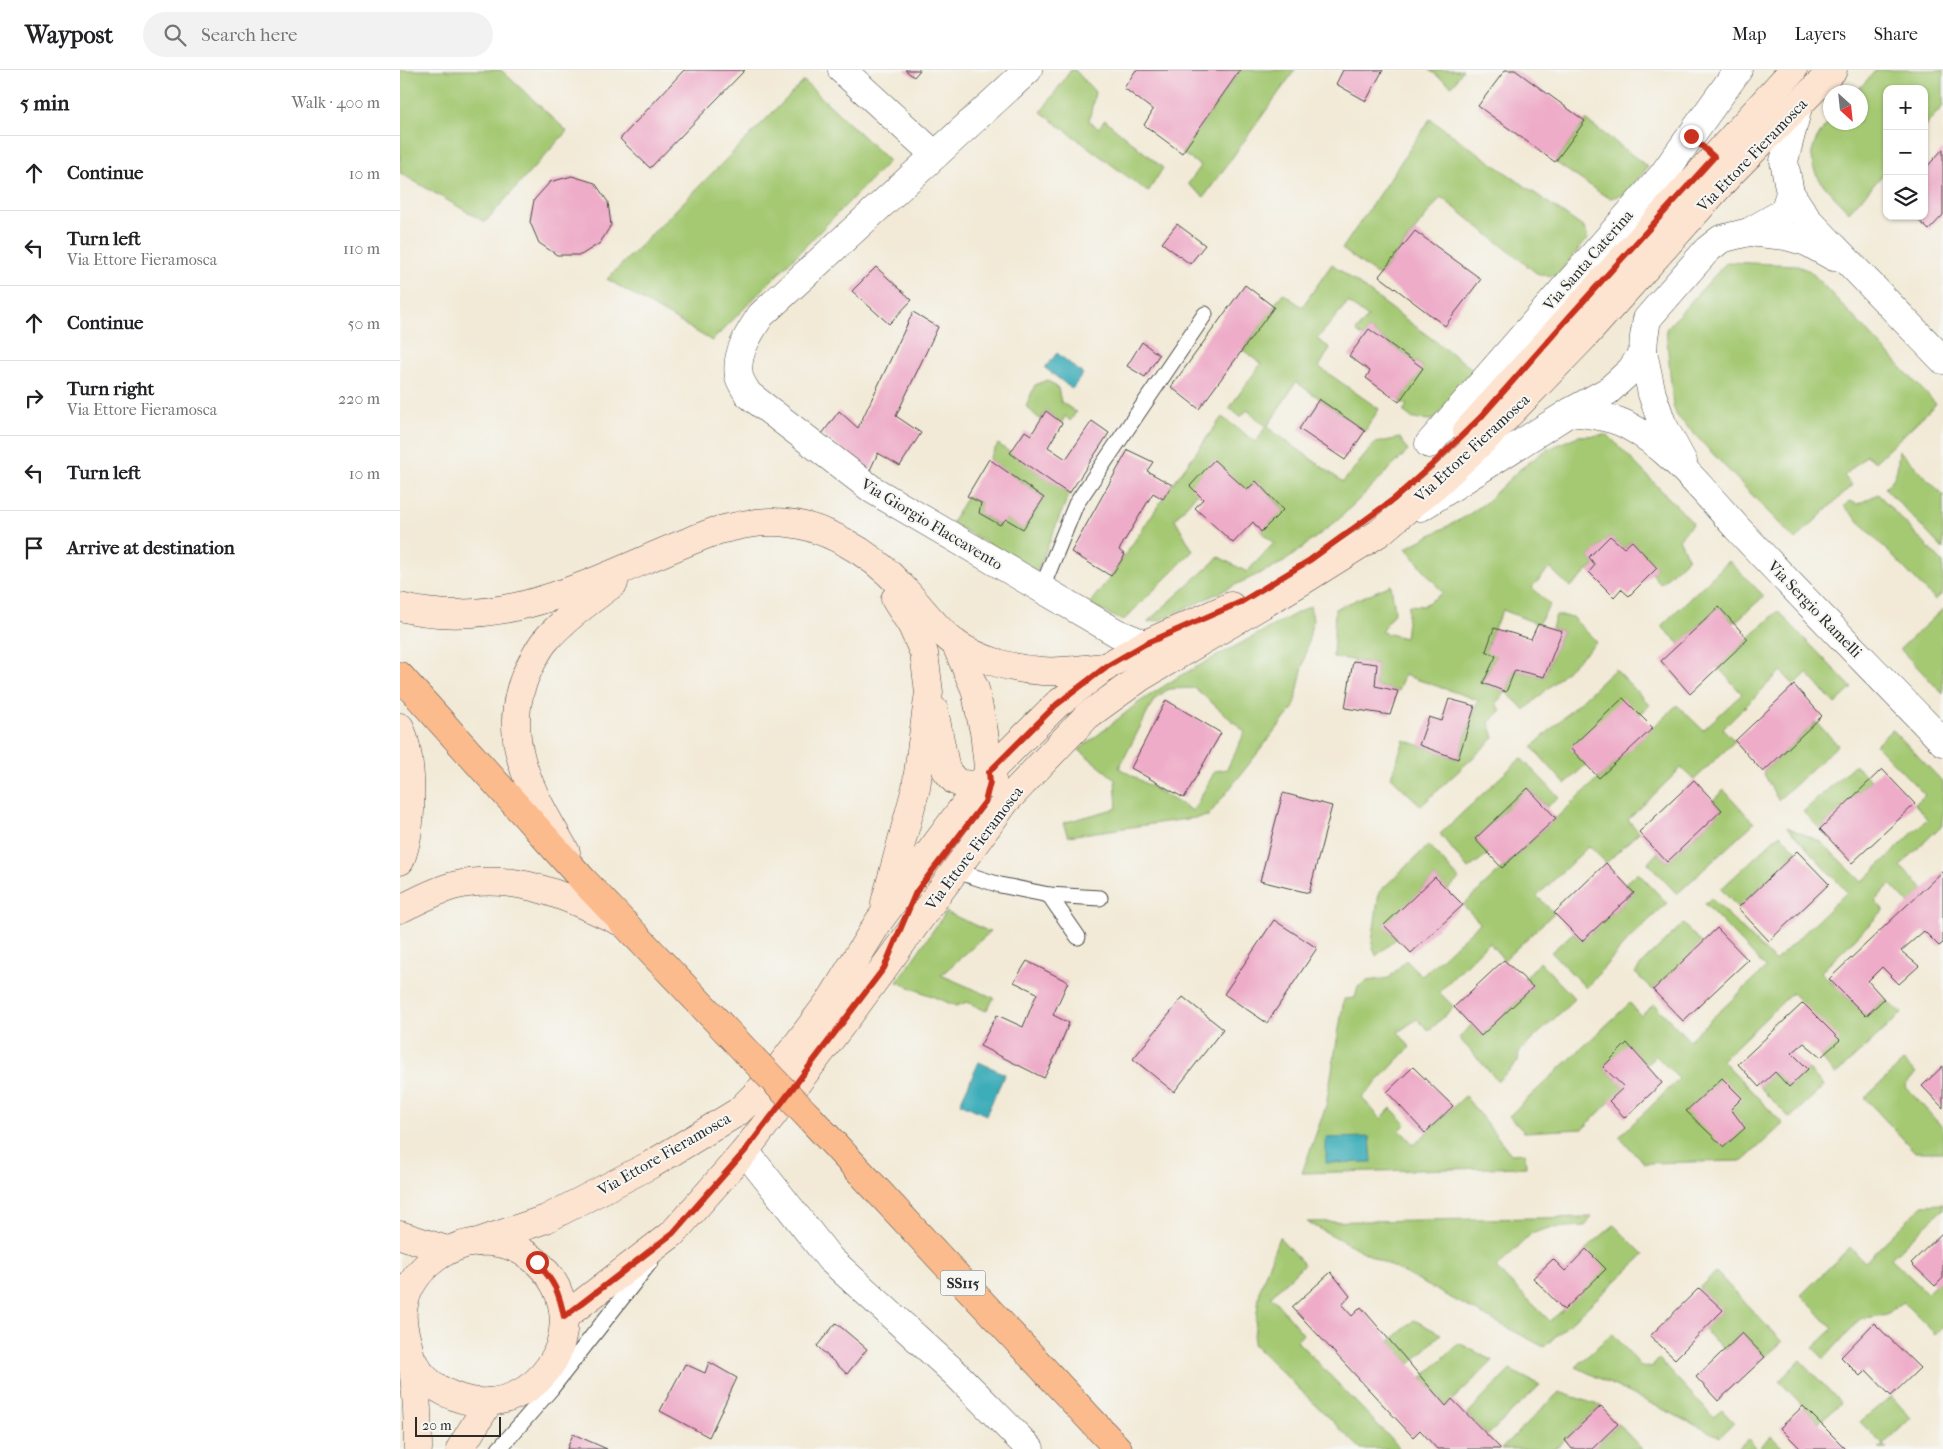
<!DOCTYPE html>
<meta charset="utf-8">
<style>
:root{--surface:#fff;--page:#f2f2f2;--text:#202124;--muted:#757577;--line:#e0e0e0}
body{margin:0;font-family:"IM FELL French Canon",serif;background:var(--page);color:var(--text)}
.controls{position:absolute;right:15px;top:15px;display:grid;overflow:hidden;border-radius:10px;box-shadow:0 1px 4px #0004}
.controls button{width:45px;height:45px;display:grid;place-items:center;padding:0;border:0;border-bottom:1px solid var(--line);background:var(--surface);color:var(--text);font:25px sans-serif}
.compass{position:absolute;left:1423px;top:15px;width:45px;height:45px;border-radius:50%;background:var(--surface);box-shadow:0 1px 4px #0004;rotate:153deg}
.scale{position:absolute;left:15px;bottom:12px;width:86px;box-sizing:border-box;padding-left:5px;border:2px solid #2b2b2b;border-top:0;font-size:14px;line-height:18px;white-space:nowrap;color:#2b2b2b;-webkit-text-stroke:4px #f6f6f2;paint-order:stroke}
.stop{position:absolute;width:15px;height:15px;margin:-11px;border:4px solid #c8321e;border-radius:50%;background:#fff}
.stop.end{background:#c8321e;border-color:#fff;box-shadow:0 1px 5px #0008}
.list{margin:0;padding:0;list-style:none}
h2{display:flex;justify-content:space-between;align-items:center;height:65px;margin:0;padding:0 20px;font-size:21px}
h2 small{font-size:16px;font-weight:400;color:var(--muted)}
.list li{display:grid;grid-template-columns:32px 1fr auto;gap:15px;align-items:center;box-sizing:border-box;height:75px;padding:0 20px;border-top:1px solid var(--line)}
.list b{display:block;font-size:19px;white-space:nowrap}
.list p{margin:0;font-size:16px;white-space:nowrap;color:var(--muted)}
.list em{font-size:16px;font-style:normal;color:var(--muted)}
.icon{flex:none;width:28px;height:28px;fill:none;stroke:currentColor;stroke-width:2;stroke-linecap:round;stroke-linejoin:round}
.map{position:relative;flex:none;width:1543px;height:1379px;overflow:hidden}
header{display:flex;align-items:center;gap:30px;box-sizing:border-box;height:70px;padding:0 25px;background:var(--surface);border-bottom:1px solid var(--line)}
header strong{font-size:24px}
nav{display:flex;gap:28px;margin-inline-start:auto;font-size:18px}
.search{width:350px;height:45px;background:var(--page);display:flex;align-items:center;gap:12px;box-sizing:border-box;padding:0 18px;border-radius:28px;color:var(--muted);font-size:19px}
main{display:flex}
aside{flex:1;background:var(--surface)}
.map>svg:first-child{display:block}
.green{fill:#a5c973;stroke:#687a4f;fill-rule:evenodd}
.water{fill:#3dadb9;stroke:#346c72}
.building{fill:#eeacc8}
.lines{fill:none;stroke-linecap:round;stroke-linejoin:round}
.lane-casing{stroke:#494845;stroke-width:17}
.street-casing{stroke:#494845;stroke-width:29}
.secondary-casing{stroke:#494845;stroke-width:29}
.primary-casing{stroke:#494845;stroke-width:29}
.lane{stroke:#fff;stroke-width:15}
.street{stroke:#fff;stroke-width:28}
.secondary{stroke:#fde4d1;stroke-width:28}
.primary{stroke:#fbbb8d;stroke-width:28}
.primary-bridge-casing{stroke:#494845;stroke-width:29;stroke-linecap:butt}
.primary-bridge{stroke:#fbbb8d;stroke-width:28}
.route{stroke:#c8321e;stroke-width:6}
.labels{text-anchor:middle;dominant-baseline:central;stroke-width:4;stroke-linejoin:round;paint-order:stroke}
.shield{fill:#f6f6f2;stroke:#686867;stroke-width:1}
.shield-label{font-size:15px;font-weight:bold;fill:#2b2b2b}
.street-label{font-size:16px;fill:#2b2b2b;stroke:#f6f6f2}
</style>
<header>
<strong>Waypost</strong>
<div class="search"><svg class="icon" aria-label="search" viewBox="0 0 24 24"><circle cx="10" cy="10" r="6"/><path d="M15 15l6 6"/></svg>Search here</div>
<nav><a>Map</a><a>Layers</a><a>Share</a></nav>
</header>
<main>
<aside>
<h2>5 min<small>Walk · 400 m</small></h2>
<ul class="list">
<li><svg class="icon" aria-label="ahead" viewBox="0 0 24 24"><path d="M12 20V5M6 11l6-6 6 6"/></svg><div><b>Continue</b></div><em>10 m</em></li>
<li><svg class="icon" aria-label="left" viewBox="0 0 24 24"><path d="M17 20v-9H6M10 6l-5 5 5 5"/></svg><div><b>Turn left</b><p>Via Ettore Fieramosca</p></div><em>110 m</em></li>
<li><svg class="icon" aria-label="ahead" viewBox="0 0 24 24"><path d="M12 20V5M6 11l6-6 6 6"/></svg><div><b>Continue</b></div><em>50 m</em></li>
<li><svg class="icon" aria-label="right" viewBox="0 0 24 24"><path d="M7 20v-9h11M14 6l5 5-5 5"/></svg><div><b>Turn right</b><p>Via Ettore Fieramosca</p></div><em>220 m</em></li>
<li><svg class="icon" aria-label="left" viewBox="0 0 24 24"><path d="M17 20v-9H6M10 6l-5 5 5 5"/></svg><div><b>Turn left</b></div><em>10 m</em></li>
<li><svg class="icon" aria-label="arrive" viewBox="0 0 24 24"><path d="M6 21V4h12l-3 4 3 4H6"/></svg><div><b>Arrive at destination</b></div></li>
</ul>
</aside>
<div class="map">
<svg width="1543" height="1379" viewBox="0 0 1543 1379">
<rect width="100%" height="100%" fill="#f6f6f2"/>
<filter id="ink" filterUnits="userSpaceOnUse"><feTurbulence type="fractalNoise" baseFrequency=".02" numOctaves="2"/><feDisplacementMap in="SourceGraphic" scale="10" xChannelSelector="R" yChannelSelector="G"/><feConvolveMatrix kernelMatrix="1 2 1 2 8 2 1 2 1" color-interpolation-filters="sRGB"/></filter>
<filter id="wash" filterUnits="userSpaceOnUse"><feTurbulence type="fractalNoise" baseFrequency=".0096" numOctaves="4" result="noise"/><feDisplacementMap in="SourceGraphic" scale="20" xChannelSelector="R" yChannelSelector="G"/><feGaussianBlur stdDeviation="1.12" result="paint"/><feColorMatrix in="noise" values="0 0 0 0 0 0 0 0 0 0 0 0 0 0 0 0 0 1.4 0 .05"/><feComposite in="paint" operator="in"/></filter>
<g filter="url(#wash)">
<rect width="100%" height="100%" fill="#f2ead7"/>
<!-- green -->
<g class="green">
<polygon points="0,0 101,0 167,61 85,152 0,103"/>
<polygon points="671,0 675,0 695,22 689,51 698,58 705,50 763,98 748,122 641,42"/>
<polygon points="840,0 895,0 804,127 788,114 801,96 782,83"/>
<polygon points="1029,0 1063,0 1052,16"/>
<path d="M1476,0H1543V36L1524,57V19H1487V100L1449,142C1419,110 1393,92 1430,51V52H1460V22H1456Z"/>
<polygon points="404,11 489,91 312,271 207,209"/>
<polygon points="1030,49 1184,158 1188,168 1156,206 1139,205 1041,127 979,206 942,179"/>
<polygon points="1186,50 1248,97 1225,124 1210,128 1202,124 1155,92"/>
<polygon points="1327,192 1395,195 1410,201 1536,334 1475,392 1467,385 1444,406 1452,415 1395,470 1277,346 1273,336 1266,259"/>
<polygon points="932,194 1075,301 1034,350 1013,349 1003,341 1007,335 999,332 1023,297 969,259 963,267 956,261 968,247 948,232 917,269 930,278 919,297 979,339 965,361 896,312 867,357 943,412 975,373 1000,368 1008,381 938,450 884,492 761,550 747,552 819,487 847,502 874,473 861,462 883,439 856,411 847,420 797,423 775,449 793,481 723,551 689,534 711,506 772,415 822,347 856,372 866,356 847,340 841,347 829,338 861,294 843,280 883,223 902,237"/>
<polygon points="647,310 658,318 661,332 676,342 670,351 665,346 662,353 646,341 640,350 626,336 635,315"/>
<polygon points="1208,365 1293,453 1279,469 1288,488 1260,514 1252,503 1257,498 1232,471 1224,478 1210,466 1189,487 1195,495 1170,517 1150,498 1132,517 1150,535 1138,554 1103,540 1094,558 1086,580 1096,586 1083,612 1106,622 1115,600 1144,607 1162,561 1152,558 1156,545 1172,547 1197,572 1125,640 1106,622 1096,633 1101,641 1089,652 1094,668 1021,736 991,707 1004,670 1058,689 1078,630 1004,605 998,621 975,616 977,594 933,587 935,539 991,515 995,541 981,562 1005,568 1009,535 1023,536 1043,523 1006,478 1065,447 1085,433 1119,400 1146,380 1178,366"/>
<polygon points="598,374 669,424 637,502 552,453 567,426 581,433 579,443 599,455 606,449 623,459 644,428 589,389"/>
<path d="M1499,380L1543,425V479L1485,418C1499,405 1497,398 1499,380Z"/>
<polygon points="1478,424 1543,493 1543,523 1535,530 1444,436 1449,431 1458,434"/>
<polygon points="1329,491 1364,526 1334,553 1318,537 1280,574 1261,556"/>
<path d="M910,536L913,549L894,637L808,746L668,766L663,753L717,738L715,709L679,680L738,633L778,607ZM795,618L845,662L827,699L815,701L793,741L719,698L754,630L768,619Z"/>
<polygon points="1543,539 1543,624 1500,579"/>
<polygon points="1378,541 1452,618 1435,634 1407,603 1394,615 1381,601 1323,659 1335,671 1294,710 1281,698 1228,750 1239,762 1206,793 1189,776 1137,826 1154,843 1104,890 1089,872 1039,922 1054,937 1029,961 1017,949 998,962 1010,977 962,1028 981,1049 991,1038 1006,1054 1000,1060 1014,1075 1065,1026 1111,1084 1125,1083 1126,1097 902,1103 926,1036 944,929 955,928 958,917 967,911 989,908 1006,890 1022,906 1080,853 1063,835 1277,635 1303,660 1342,624 1318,597"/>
<polygon points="1215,599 1250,635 1165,714 1132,677"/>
<polygon points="1416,652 1438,675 1378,730 1363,702"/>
<polygon points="1492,659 1543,712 1543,754 1500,796 1524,819 1509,834 1490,814 1475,831 1484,840 1421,902 1466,946 1484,929 1502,943 1435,1005 1421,987 1439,970 1392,923 1322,990 1383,1054 1343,1091 1244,1093 1219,1067 1279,1009 1256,986 1246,995 1227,974 1203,997 1224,1017 1183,1059 1124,1062 1109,1046 1230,933 1241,946 1254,934 1289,970 1366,898 1305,834 1311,828 1375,891 1447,822 1387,757 1421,772 1462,812 1527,749 1515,734 1525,725 1476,675"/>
<polygon points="1121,688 1159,727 1147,737 1128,718 1075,769 1089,783 1068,799 1040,764"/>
<polygon points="1454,695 1471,710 1420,759 1403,742"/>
<polygon points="1324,720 1354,753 1277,824 1248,793 1258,782 1267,792 1322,740 1313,730"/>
<polygon points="1380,764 1397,781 1338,838 1321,819"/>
<polygon points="1029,775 1059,809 1048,820 1035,807 985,855 997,868 976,886 972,873 979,822"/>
<polygon points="1238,803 1267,833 1229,869 1186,918 1151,882 1173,863 1182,871 1234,823 1225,813"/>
<polygon points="546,842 590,862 541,905 594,928 586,941 567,932 556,936 497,912"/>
<polygon points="1283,854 1302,873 1253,920 1235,903 1243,892"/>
<polygon points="1140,892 1175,929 1119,982 1118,992 1098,1011 1059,968 1071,955 1081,966 1133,917 1124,909"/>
<polygon points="1504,991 1516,1003 1505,1016 1543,1058 1543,1082 1515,1082 1465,1028"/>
<polygon points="1408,999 1424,1016 1390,1048 1359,1017 1375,1002 1389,1017"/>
<polygon points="1543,1134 1543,1139 1491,1188 1527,1223 1543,1208 1543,1257 1535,1264 1503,1232 1487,1244 1460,1249 1424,1289 1413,1278 1433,1259 1401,1225 1450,1177 1465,1192 1523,1135"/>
<polygon points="1192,1147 1185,1156 1149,1158 1131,1164 1096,1198 1150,1251 1164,1239 1186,1179 1214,1155 1244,1185 1144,1277 907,1152"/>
<polygon points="879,1167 904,1194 871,1226 903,1264 897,1271 999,1377 997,1379 961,1379 853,1274 860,1219"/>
<polygon points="1316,1202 1382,1272 1365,1287 1342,1263 1324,1280 1304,1259 1323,1240 1299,1218"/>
<polygon points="1014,1250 1041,1264 1010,1294 990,1271"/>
<polygon points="1212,1263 1241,1296 1252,1297 1259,1289 1313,1347 1322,1340 1334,1353 1320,1367 1176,1297"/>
<polygon points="1059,1273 1093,1291 1046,1336 1022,1308"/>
<polygon points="1400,1290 1441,1333 1419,1352 1379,1311"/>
<polygon points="1110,1300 1140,1315 1088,1365 1067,1344"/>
<polygon points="1159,1322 1201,1336 1155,1379 1101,1379"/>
<polygon points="1491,1326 1511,1348 1483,1375 1487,1379 1479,1379 1483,1375 1460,1352"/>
<polygon points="1218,1354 1242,1379 1192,1379"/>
<polygon points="1371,1366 1384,1379 1337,1379 1348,1369 1358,1379"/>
</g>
<!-- water -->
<g class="water">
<polygon points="657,283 683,304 672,319 645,298"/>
<polygon points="579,992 605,1004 586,1045 560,1033"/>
<polygon points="970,1067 972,1092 926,1093 926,1068"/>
</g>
<g id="blocks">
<!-- building -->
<g class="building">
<polygon points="284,0 345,0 250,98 220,69"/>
<polygon points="505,0 520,0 514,7"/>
<polygon points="736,0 840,0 782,83 744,55 753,40 724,18"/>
<polygon points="943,0 983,0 966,31 936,14"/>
<polygon points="1105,0 1115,0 1185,51 1155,92 1078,36"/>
<polygon points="1543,79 1543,145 1529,160 1514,146 1524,146 1524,100"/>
<polygon points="172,106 195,113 208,132 211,155 200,173 181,185 157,185 139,173 130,152 134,130 150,112"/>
<polygon points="777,154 805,175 790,194 762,173"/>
<polygon points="1015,161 1081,209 1045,256 979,206"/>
<polygon points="476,197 512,230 489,254 452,221"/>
<polygon points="845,215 874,237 799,339 771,317"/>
<polygon points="513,242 538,257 496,346 521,363 500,396 478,383 470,400 422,364 439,341 458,358"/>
<polygon points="969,259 1023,298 999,332 966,308 970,301 949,286"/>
<polygon points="742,272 759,285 745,307 727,296"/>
<polygon points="919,329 965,361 945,390 899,359"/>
<polygon points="646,341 662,353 648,377 666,389 692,351 709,363 669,424 610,383 625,361 631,365"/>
<polygon points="728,380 753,392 747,401 772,415 763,429 753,423 719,480 725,485 711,506 671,482"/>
<polygon points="589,389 644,428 623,459 606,449 600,455 579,443 581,433 567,426"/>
<polygon points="814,390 847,420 856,411 883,440 861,462 853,452 833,473 795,438 803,429 790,416"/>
<polygon points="1210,466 1224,478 1232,471 1257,498 1229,526 1221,519 1214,527 1189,502 1195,495 1189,487"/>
<polygon points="1319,537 1348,569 1290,624 1261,591"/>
<polygon points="1138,554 1162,561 1144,607 1115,600 1106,622 1083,613 1096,586 1086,581 1094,558 1131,569"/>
<polygon points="953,591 977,594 975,616 998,621 990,645 945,638"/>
<polygon points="1394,615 1422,646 1363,702 1335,671"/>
<polygon points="1223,628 1253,658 1199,708 1170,678"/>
<polygon points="1049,629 1075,636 1058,689 1019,675 1029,647 1042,651"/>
<polygon points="766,630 821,663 784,728 731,698"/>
<polygon points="1482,699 1515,734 1452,793 1420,759"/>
<polygon points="1294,710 1322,740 1267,792 1239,762"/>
<polygon points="1128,718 1156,748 1102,798 1075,769"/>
<polygon points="883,723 932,736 909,823 860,811"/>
<polygon points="1397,781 1429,814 1369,871 1338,838"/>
<polygon points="1206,793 1234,823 1182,871 1154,843"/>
<polygon points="1543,801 1543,873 1539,876 1524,861 1501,881 1519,896 1499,914 1482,897 1468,911 1484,929 1466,946 1429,909"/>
<polygon points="1035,807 1063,835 1011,883 984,855"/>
<polygon points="874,850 917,878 867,953 824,924"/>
<polygon points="1317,858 1348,890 1283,951 1253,920"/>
<polygon points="1104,890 1133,917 1081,966 1054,937"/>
<polygon points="627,891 668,912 653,945 669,953 656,985 644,1008 580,976 597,945 623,957 637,923 614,912"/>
<polygon points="783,927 823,959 774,1022 733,989"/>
<polygon points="1403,933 1440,970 1421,987 1404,973 1392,983 1408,999 1389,1017 1375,1002 1359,1017 1338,994"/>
<polygon points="1227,973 1262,1013 1225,1048 1209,1031 1224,1017 1203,997"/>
<polygon points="1543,996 1543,1038 1522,1016"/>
<polygon points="1013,997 1053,1036 1025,1063 987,1022"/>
<polygon points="1322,1008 1342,1028 1331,1039 1345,1058 1324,1077 1286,1041"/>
<polygon points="1543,1162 1543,1208 1535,1216 1511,1193"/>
<polygon points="1186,1179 1206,1199 1164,1240 1133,1208 1153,1189 1165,1201"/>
<polygon points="931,1202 950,1226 942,1235 952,1246 961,1237 1046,1336 1052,1329 1101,1379 1037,1379 1020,1360 1013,1367 892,1237"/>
<polygon points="1299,1218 1323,1240 1275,1289 1250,1266"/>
<polygon points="436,1253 467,1279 447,1304 417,1276"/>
<polygon points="1474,1253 1520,1298 1491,1326 1466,1300 1460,1306 1441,1287"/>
<polygon points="1342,1263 1365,1287 1318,1331 1296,1307"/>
<polygon points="309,1292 337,1308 309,1367 260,1341 285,1294 305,1303"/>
<polygon points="1201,1336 1218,1354 1192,1379 1172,1379 1165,1370"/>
<polygon points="1403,1336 1446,1379 1401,1379 1380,1358"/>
<polygon points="173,1364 207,1379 167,1379"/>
</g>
</g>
</g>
<g filter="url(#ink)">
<use href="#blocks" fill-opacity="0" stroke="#494845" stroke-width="1"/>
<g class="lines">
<!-- lane casing -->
<g class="lane-casing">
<g id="lane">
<polyline points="641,520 676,434 805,244"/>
<polyline points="556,801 600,815 649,825 700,828"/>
<polyline points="649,825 678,867"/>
<polyline points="99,1379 151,1319 251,1191"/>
</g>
</g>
<!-- street casing -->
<g class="street-casing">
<g id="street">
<polyline points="442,0 535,85"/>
<path d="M628,0L361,245C349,263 335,284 339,306C340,312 345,318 348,324L473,420L717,563L745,574"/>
<polyline points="1390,123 1407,149 1543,290"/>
<polyline points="1349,162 1386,166 1407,172 1434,187"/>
<polyline points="1243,282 1252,324 1262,353 1283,392"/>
<path d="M1170,342C1189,344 1207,346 1225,354C1270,377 1305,423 1338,459C1405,531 1475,601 1543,672"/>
<polyline points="1029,374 1262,106 1338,0"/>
<polyline points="1021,437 1170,342 1208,321 1231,300 1243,282 1244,267 1247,249 1307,180 1321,169 1349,162 1384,142 1390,123 1384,91 1398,37"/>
<polyline points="345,1081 430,1189 555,1303 630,1379"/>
</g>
</g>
<!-- secondary casing -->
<g class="secondary-casing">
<g id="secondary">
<polyline points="1067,361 1393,0"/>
<path d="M0,537C112,566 215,497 316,461C336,456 356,451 376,452C422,453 471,483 501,516C517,532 537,561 556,574C580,590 612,599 642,601C662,603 685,598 706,597"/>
<polyline points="555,573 575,619 584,662 590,714"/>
<polyline points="534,640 546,700 555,711 562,714 578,715 592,710"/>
<path d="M0,657C14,692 14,756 0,791"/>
<path d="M166,782C132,724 94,662 131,594C135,587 139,578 145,571C165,548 190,531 214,513"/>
<polyline points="485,833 516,718 529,622 524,583 512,556 495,529"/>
<path d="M0,839C17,831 35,821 53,816C116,800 169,828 225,854"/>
<polyline points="0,1165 47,1180"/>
<polyline points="78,1172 146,1149 252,1094 338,1042 370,1010 432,928 479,851 589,702 656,635 707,596 745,574 831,536"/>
<polyline points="164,1247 273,1163 345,1081 450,944 606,731 687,646 741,607 904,510 979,463 1040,411 1088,366 1184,267 1331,103 1433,0"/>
<path d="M11,1288C15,1295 19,1302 24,1307C33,1316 45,1323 56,1327C123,1352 186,1281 156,1217C143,1192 119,1174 90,1172C50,1170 9,1198 3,1240C1,1258 8,1271 11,1288C17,1318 18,1349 18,1379"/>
<polyline points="60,1379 89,1332"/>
</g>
</g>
<!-- primary casing -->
<g class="primary-casing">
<g id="primary">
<polyline points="0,606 184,811 353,989"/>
<polyline points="408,1046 718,1379"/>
</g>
</g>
<!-- lane -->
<use href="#lane" class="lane"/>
<!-- street -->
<use href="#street" class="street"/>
<!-- secondary -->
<use href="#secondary" class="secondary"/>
<!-- primary -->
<use href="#primary" class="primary"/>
<!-- primary-bridge casing -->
<g class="primary-bridge-casing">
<polyline id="primary-bridge" points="353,989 408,1046"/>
</g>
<!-- primary-bridge -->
<use href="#primary-bridge" class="primary-bridge"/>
</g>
</g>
<g class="lines" filter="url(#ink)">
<!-- route -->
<path class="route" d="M137,1192C154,1212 159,1221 164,1247L273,1163L345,1081L484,898L516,822L585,732L590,712L589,702L656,635L707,596L745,574L841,532L910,490L994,429L1034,393L1081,347L1170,246L1314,87L1291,66"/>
</g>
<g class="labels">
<!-- shield labels -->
<rect class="shield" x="540.5" y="1200.5" width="45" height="25" rx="4"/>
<g class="shield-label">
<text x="563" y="1213">SS115</text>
</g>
<!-- street labels -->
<g class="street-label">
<text transform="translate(1352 85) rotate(-46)">Via Ettore Fieramosca</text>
<text transform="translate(1188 190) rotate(-49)">Via Santa Caterina</text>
<text transform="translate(1072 378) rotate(-43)">Via Ettore Fieramosca</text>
<text transform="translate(532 454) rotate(31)">Via Giorgio Flaccavento</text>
<text transform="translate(1415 539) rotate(46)">Via Sergio Ramelli</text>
<text transform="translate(574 778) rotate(-53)">Via Ettore Fieramosca</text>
<text transform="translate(264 1084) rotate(-30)">Via Ettore Fieramosca</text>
</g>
</g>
</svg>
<div class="controls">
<button>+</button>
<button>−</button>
<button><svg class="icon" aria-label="layers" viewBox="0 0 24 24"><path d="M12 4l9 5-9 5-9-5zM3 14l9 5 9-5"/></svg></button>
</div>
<svg class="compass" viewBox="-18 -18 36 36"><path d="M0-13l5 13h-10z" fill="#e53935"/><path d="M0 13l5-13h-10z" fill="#757577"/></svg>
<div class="scale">20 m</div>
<div class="stop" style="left:137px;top:1192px"></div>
<div class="stop end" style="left:1291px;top:66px"></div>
</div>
</main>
